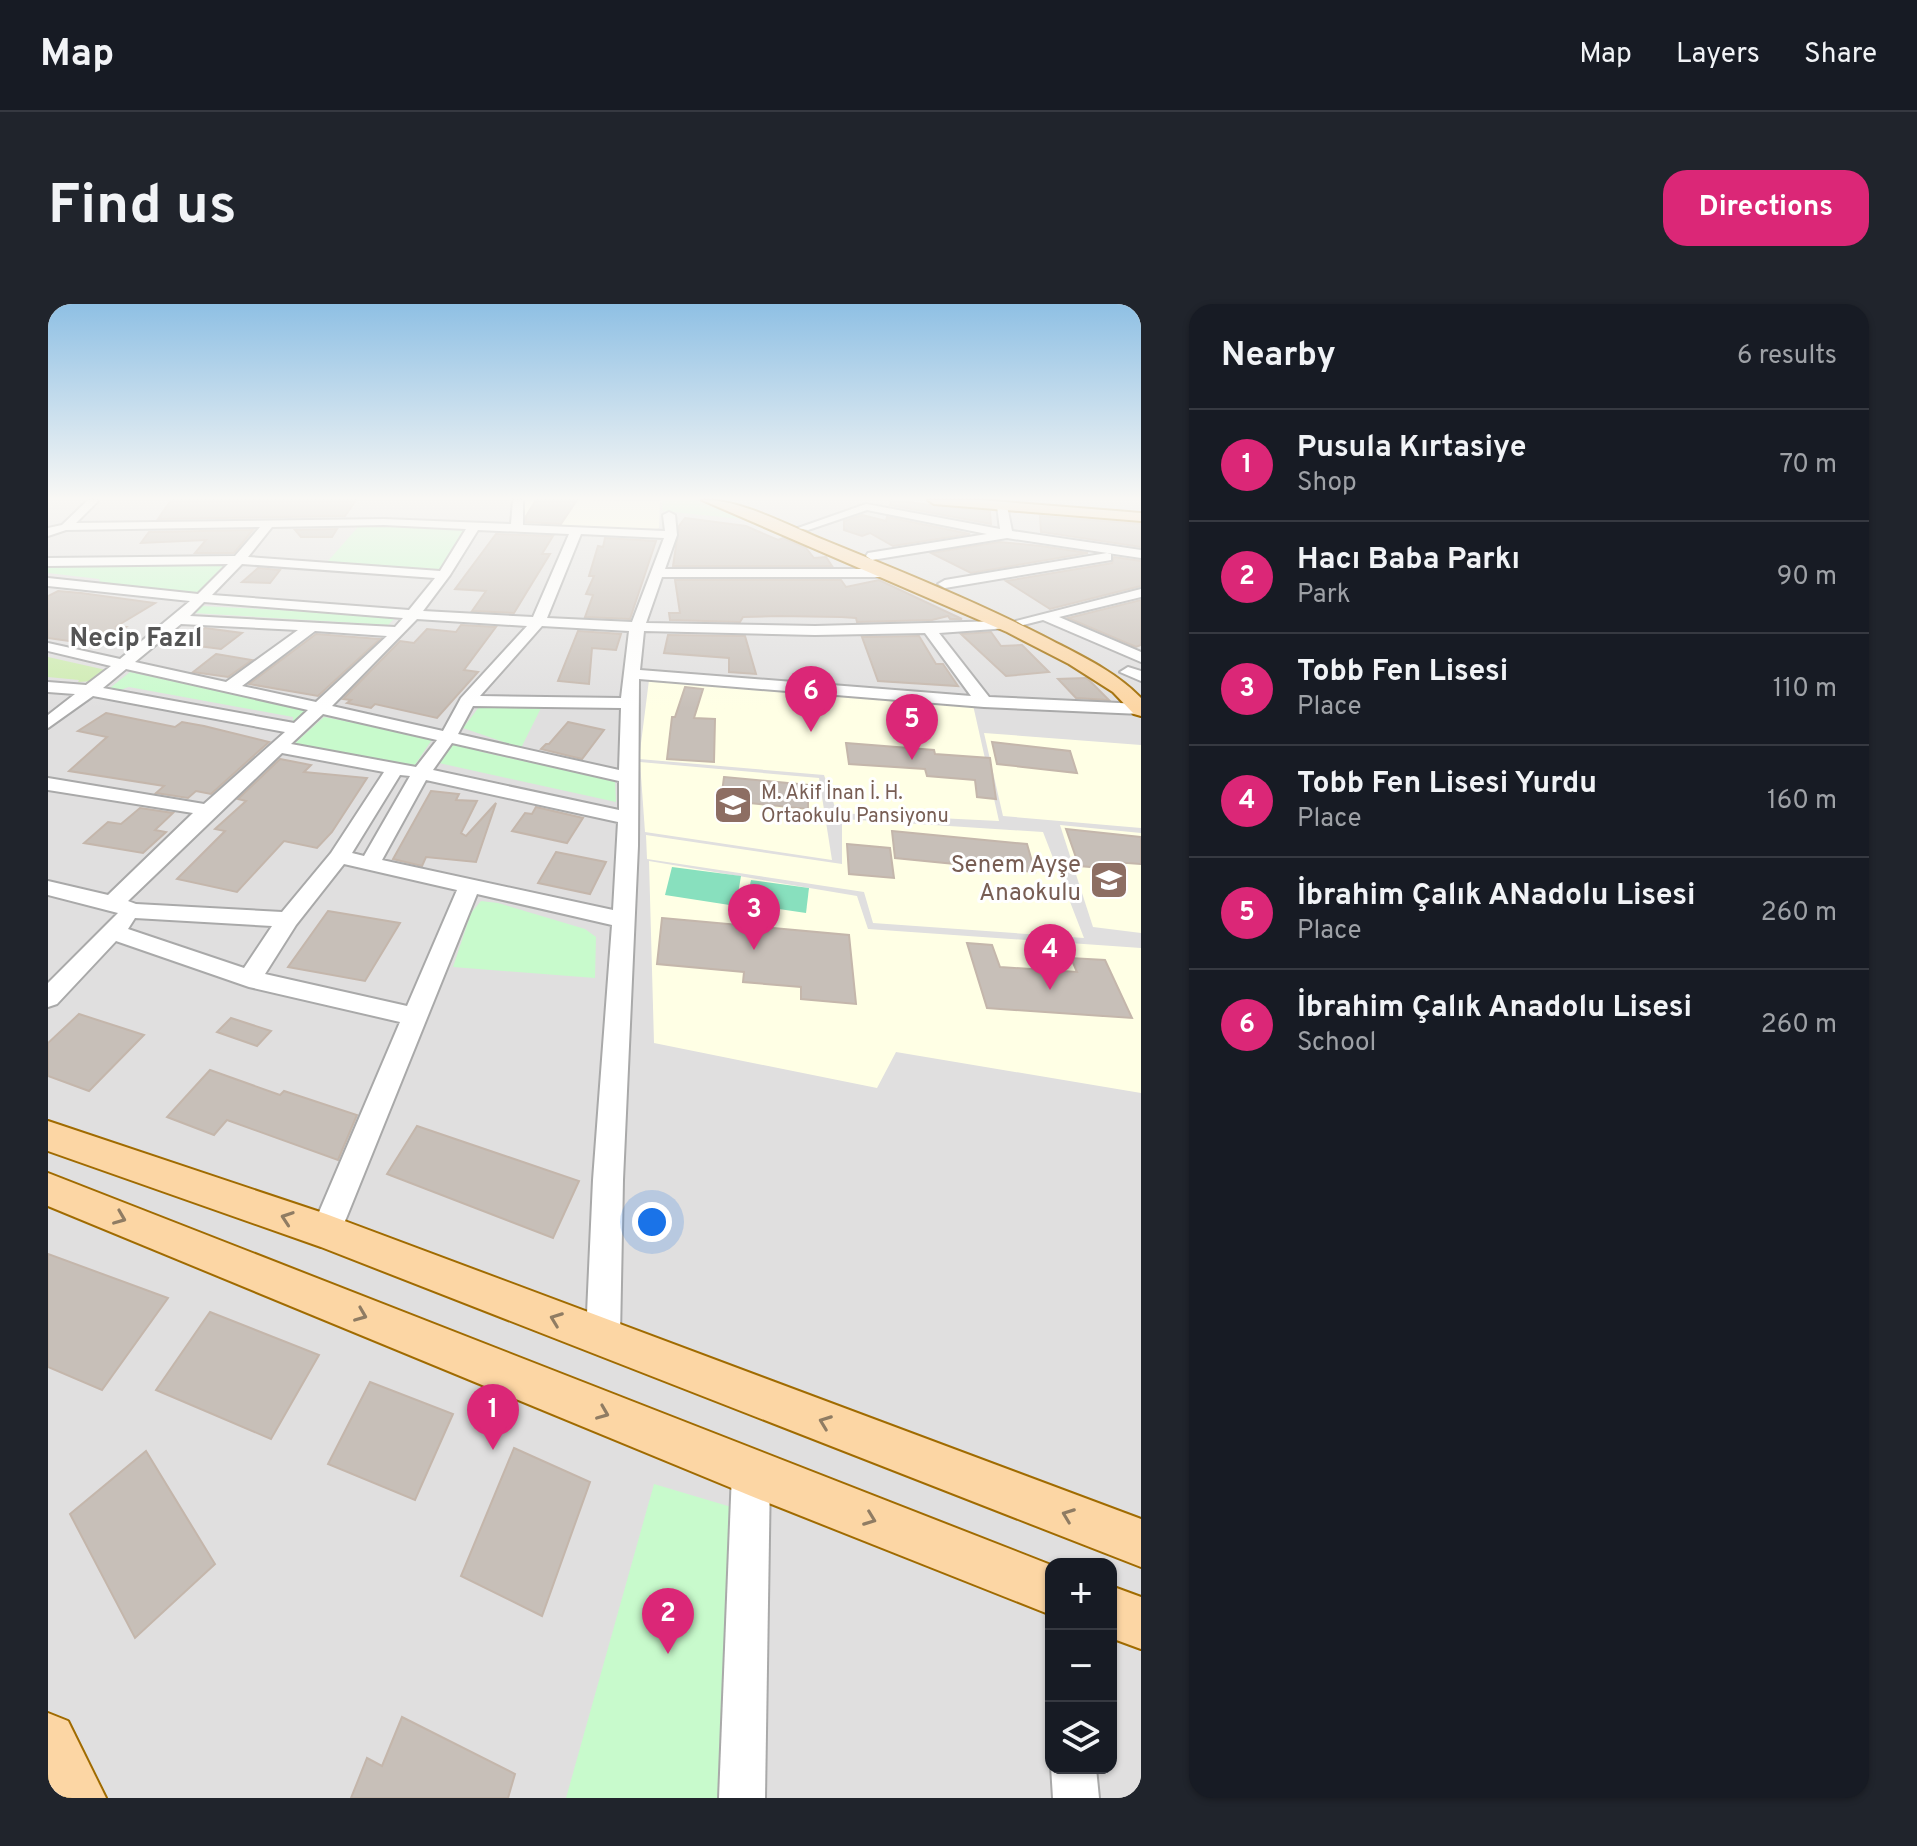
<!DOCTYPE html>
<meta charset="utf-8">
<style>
:root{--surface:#171b24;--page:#20242c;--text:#f1f3f6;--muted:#9ea1a6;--line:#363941;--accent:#db2777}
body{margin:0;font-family:Overpass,sans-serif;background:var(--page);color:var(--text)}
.controls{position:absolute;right:24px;bottom:24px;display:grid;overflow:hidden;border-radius:16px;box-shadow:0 2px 6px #0004}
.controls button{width:72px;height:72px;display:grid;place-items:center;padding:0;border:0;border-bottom:2px solid var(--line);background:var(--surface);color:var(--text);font:40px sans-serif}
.you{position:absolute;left:604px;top:918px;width:28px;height:28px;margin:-20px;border:6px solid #fff;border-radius:50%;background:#1a73e8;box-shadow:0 0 0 12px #1a73e833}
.badge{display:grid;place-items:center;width:52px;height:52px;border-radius:50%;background:var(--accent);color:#fff;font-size:26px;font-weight:700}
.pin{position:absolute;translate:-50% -66px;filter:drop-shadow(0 2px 4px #0008)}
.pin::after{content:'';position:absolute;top:42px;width:28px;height:24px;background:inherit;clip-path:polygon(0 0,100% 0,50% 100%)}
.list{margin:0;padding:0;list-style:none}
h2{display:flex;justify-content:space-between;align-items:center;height:104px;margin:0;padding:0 32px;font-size:34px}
h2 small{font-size:26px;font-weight:400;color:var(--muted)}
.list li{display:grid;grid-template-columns:52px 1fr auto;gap:24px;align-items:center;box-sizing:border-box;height:112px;padding:0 32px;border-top:2px solid var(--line)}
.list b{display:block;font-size:30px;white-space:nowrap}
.list p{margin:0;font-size:26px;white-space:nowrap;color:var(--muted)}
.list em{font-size:26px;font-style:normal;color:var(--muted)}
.icon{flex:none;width:44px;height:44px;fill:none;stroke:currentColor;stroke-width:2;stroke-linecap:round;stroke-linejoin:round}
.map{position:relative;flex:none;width:1093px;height:1494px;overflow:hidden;border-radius:24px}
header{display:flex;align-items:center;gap:48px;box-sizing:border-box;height:112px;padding:0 40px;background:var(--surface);border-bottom:2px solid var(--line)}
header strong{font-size:38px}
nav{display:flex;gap:44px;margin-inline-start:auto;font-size:28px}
.intro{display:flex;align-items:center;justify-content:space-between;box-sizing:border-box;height:192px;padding:0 48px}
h1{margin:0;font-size:56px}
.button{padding:20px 36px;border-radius:24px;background:var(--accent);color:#fff;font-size:28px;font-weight:700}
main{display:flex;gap:48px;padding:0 48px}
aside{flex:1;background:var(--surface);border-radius:24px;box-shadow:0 2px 6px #0004}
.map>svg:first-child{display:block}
.residential{fill:#e0dfdf;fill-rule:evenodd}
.education{fill:#ffffe5}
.grass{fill:#cdebb0}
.park{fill:#c8facc}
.pitch{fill:#88e0be}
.building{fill:#c7bfb8;stroke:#c4b6ab;stroke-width:2}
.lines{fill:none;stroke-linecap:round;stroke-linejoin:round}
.minor-casing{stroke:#a9a9a9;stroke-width:4}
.major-casing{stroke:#a06b00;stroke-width:4}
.minor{fill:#fff;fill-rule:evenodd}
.major{fill:#fcd6a4;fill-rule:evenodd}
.oneway{stroke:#8f7c63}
.labels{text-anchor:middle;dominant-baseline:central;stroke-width:6;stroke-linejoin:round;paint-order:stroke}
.far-education-label{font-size:20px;fill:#785e54;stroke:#fff;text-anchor:start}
.education-label{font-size:24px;fill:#785e54;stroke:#fff;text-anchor:end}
.far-district-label{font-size:26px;font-weight:bold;fill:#555;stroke:#fff}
</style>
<header>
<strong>Map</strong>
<nav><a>Map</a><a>Layers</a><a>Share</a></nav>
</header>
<div class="intro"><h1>Find us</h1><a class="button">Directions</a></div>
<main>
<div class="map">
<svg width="1093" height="1494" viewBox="0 0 1093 1494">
<rect width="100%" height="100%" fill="#f2efe9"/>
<!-- residential -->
<path class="residential" d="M0,196H1093V1494H0ZM1003,1260H1063V1464H1003Z"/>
<!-- education -->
<g class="education">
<polygon points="477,196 612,197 611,224 602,227 479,221 473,219"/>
<polygon points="601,376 925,401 951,517 789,509 776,471 591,455"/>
<polygon points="936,429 1093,441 1093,524 955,512"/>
<polygon points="592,458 771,474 784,556 597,528"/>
<polygon points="794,515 995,528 1036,634 825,619 816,588 599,555 598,531 794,560"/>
<polygon points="1012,521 1093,529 1093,629 1045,623"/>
<polygon points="601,557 809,592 820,625 1093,644 1093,789 848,748 829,784 606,739"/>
</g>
<!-- grass -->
<polygon class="grass" points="0,353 58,366 46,377 30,378 31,376 0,373"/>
<!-- park -->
<g class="park">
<polygon points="614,196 647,196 694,215 615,207"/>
<polygon points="322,221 414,223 418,225 393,267 289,260 280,257 310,223"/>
<polygon points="179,258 149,289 52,279 51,275 0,269 0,261"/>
<polygon points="154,302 349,312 340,321 146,309"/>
<polygon points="82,368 260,406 253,417 245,417 245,413 81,383 72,386 62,384"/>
<polygon points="437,402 493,404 473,444 415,424 431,403"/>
<polygon points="276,413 385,434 367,461 245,441"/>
<polygon points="407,438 434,448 567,477 568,498 391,459"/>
<polygon points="433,597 450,599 537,625 548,633 547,674 405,663 423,609"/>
<polygon points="606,1180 690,1205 674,1494 518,1494"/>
</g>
<!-- pitch -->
<g class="pitch">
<polygon points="624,563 693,572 688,602 617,591"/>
<polygon points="703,576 761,584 758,609 698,600"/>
</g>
<!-- building -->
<g class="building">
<polygon points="123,196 308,196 297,212 110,215"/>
<polygon points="488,196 529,196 513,220 478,218 478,212"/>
<polygon points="843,196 942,208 943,220 842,201"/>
<polygon points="814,211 838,217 839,213 922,230 845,242 822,229 814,232 796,226 796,217"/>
<polygon points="992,212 1093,220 1093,243 993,228"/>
<polygon points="637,214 698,222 730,236 735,234 758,244 766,254 778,253 784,262 625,262 631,222"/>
<polygon points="289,225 284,233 253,233 247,226"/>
<polygon points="205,226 186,249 147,249 158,236 93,239 101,228"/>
<polygon points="448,230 505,232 494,250 502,250 466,309 424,307 438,287 407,285"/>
<polygon points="557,234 608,237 582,315 537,313 545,291 538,290 546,272 541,272 550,242 555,243"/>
<polygon points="951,238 993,242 1040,249 923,269 883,249"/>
<polygon points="1066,253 1093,257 1093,282 1002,305 958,277 1064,259"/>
<polygon points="210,264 232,266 222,279 194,278"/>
<polygon points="627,276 793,276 798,283 831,276 914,315 902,315 900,312 884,316 809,318 808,314 793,313 730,312 695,313 692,318 622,316 621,309 632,309"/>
<polygon points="10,287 33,289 107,299 69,322 78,323 49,341 0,334 0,292"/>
<polygon points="1093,296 1093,341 1088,343 1020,314"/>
<polygon points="413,321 448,323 416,366 430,368 389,414 327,400 323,404 299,399 303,396 295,395 352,337 366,339 379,325 408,328"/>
<polygon points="157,324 194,329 173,345 135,340"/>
<polygon points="530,327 573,330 568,346 544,344 541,380 510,377"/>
<polygon points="943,328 953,342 974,341 1001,368 958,372 913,330"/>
<polygon points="268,330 332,335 270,392 201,380"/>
<polygon points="620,331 697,332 708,370 681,368 681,354 616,349"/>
<polygon points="871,332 888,360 895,360 910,382 830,377 814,333"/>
<polygon points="168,350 204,356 180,373 145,368"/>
<polygon points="1038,374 1042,377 1061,396 1028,394 1010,375"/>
<polygon points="637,383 655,385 646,414 667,415 666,458 619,455 624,413 627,413"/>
<polygon points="58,409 127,423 134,418 156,422 221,438 163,490 148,487 140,494 108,489 116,482 21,467 59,433 30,427"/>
<polygon points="520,418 556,426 534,455 493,445 498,440 501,440"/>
<polygon points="944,438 1022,447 1029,469 949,460"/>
<polygon points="798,439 886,446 887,450 942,454 948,495 929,493 927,476 879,472 877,465 801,460"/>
<polygon points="232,455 263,461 256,468 319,474 284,528 269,544 236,537 189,588 129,575 177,527 167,525 198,497 190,495"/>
<polygon points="676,473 760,481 760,505 673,496"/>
<polygon points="383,487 411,490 408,496 429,497 413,529 418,532 448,499 428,558 378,553 374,562 345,555"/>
<polygon points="488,503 535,514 519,539 464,527 477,509 484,510"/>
<polygon points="92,504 125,509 107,526 118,528 95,549 36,539 60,518 73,520"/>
<polygon points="1018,525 1093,533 1093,560 1065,558 1068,565 1031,562"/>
<polygon points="844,527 979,540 987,568 847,554"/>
<polygon points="799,540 842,544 846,574 801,570"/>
<polygon points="508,548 558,558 542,590 490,579"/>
<polygon points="280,607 352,619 317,677 240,663"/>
<polygon points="614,614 801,631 808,700 753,695 753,683 695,678 696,668 609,660"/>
<polygon points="919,639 944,641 952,663 1029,668 1023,654 1057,656 1084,714 939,704"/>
<polygon points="31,710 96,731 41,787 0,772 0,739"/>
<polygon points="183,714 223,727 209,742 169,728"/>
<polygon points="162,766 232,791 236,787 309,811 290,856 179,816 166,831 119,813"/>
<polygon points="369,822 531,877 505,934 339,870"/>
<polygon points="0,950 120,994 54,1086 0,1063"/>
<polygon points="162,1008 271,1051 223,1135 108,1086"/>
<polygon points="322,1078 405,1110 367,1196 280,1160"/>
<polygon points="466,1144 542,1178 494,1312 413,1272"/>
<polygon points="98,1147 167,1260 87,1334 22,1210"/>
<polygon points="354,1413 467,1470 460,1494 303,1494 319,1454 334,1462"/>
</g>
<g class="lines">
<!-- minor casing -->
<g class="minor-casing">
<g id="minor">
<path d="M40,196H51L28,219L336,215L463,220L465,196H475V221L617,227L615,211L621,208L627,211L629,231L617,265H844L850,269L844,273H614L598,319L767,322L955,317L962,321L960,324L891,329L941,393L1093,400V410L936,403L591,375L590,542L575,876L572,1032L567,1044L555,1049L543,1044L538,1032L545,876L564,621L429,590L293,927L289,937L278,941L267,937L263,927L352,718L201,683L68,637L9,700L0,703V679L70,609L0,591V577L60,591L145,509L0,486V474L156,500L237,428L45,392L0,424V411L27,390L0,388V378L38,381L63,362L0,347V339L72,355L142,297L0,282V274L150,290L180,260L0,262V254L187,252L212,223L18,226L0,232V224L14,221ZM336,221L418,225L392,267L200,253L224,223ZM430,226L521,230L485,313L375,307L402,271ZM533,230L616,234L584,318L499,314ZM194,260L387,274L361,306L164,291ZM156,298L355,314L347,323L142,312ZM369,315L479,322L413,394L395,427L284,402ZM133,320L250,326L178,378L87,358ZM494,322L581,327L573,394L432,392ZM267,327L339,332L268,398L194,382ZM596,327L767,331L877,329L923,392L592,366ZM78,365L260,406L246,419L55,384ZM425,402L573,404L571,466L410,430ZM275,410L389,436L368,463L243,440ZM404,439L571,477V506L385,466ZM234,449L336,468L283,549L234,608L88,600L80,597ZM352,471L362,472L316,552L304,549ZM378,476L570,518L565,606L334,556ZM296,560L409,586L359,702L217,670L248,621ZM87,614L224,622L196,664L80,625Z"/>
<polygon points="954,199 959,202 964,227 1093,246 1093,254 959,234 824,256 818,252 820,249 939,230 819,206 760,226 750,224 818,200 952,225 949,202"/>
<polygon points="1059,249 1063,250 1063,256 897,284 890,280 897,276"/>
<polygon points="1093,285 1093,293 1011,313 1093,348 1093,358 995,316 975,321 968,317"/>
<polygon points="1080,363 1093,367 1093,377 1072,368"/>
<polygon points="703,1150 716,1156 722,1169 717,1494 671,1494 684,1169 690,1156"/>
<polygon points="1003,1462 1048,1464 1051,1494 1005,1494"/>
</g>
</g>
<!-- major casing -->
<g class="major-casing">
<g id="major">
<path d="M654,196C690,194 741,222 776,236C850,266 924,296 995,332C1029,350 1066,366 1093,394V412L1086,410L1065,388L1021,360L959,328Z"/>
<polygon points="880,196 932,196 1093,209 1093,217 886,200"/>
<polygon points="0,817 278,910 1093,1215 1093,1263 273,943 0,847"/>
<polygon points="0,869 1003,1261 1003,1311 703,1192 0,902"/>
<polygon points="1063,1282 1093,1293 1093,1345 1063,1334"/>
<polygon points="0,1409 20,1417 58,1494 0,1494"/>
</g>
</g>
<!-- minor -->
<use href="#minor" class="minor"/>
<!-- major -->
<use href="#major" class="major"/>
</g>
<!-- one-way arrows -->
<defs><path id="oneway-chevron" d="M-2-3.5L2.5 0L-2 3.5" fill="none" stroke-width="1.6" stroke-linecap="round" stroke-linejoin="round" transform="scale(2)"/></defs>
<g class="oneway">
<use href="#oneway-chevron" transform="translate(72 914) rotate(22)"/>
<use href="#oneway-chevron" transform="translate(239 914) rotate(-161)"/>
<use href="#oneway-chevron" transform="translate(313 1011) rotate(22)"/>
<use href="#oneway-chevron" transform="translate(508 1015) rotate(-159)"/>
<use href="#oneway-chevron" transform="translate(555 1109) rotate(22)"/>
<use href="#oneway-chevron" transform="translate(777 1118) rotate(-159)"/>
<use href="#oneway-chevron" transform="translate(1020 1211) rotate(-159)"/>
<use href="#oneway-chevron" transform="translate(822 1215) rotate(21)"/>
</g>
<!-- sky -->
<linearGradient id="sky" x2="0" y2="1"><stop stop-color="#8fc0e4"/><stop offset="0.48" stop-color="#f9f8f5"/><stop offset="1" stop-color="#f9f8f5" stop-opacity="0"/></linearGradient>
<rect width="1093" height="405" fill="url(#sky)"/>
<!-- icons -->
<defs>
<g id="school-square" transform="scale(2)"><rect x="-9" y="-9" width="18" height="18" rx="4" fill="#8d6e63" stroke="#fff"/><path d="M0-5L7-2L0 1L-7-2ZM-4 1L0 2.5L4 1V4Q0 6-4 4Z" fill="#fff"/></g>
</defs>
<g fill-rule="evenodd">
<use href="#school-square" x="685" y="501"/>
<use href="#school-square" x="1061" y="576"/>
</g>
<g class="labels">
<!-- far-education labels -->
<g class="far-education-label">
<text x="713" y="490">M. Akif İnan İ. H.<tspan x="713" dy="23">Ortaokulu Pansiyonu</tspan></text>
</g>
<!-- education labels -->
<g class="education-label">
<text x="1033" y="562">Senem Ayşe<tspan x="1033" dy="28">Anaokulu</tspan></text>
</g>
<!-- far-district labels -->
<g class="far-district-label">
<text x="88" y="335">Necip Fazıl</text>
</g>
</g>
</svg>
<div class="controls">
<button>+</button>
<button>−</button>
<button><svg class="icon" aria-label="layers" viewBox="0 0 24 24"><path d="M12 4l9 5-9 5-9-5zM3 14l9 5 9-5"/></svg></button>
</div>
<div class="you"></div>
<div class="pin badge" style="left:445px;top:1146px">1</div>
<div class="pin badge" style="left:620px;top:1350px">2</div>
<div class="pin badge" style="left:706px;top:646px">3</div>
<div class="pin badge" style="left:1002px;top:686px">4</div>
<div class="pin badge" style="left:864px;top:456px">5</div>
<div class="pin badge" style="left:763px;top:428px">6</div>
</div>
<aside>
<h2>Nearby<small>6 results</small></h2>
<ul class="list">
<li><span class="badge">1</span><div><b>Pusula Kırtasiye</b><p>Shop</p></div><em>70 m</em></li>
<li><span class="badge">2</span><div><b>Hacı Baba Parkı</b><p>Park</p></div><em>90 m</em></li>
<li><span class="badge">3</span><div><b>Tobb Fen Lisesi</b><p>Place</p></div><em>110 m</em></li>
<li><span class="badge">4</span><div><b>Tobb Fen Lisesi Yurdu</b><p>Place</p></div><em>160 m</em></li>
<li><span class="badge">5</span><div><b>İbrahim Çalık ANadolu Lisesi</b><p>Place</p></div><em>260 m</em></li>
<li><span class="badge">6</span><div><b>İbrahim Çalık Anadolu Lisesi</b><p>School</p></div><em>260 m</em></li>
</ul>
</aside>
</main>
